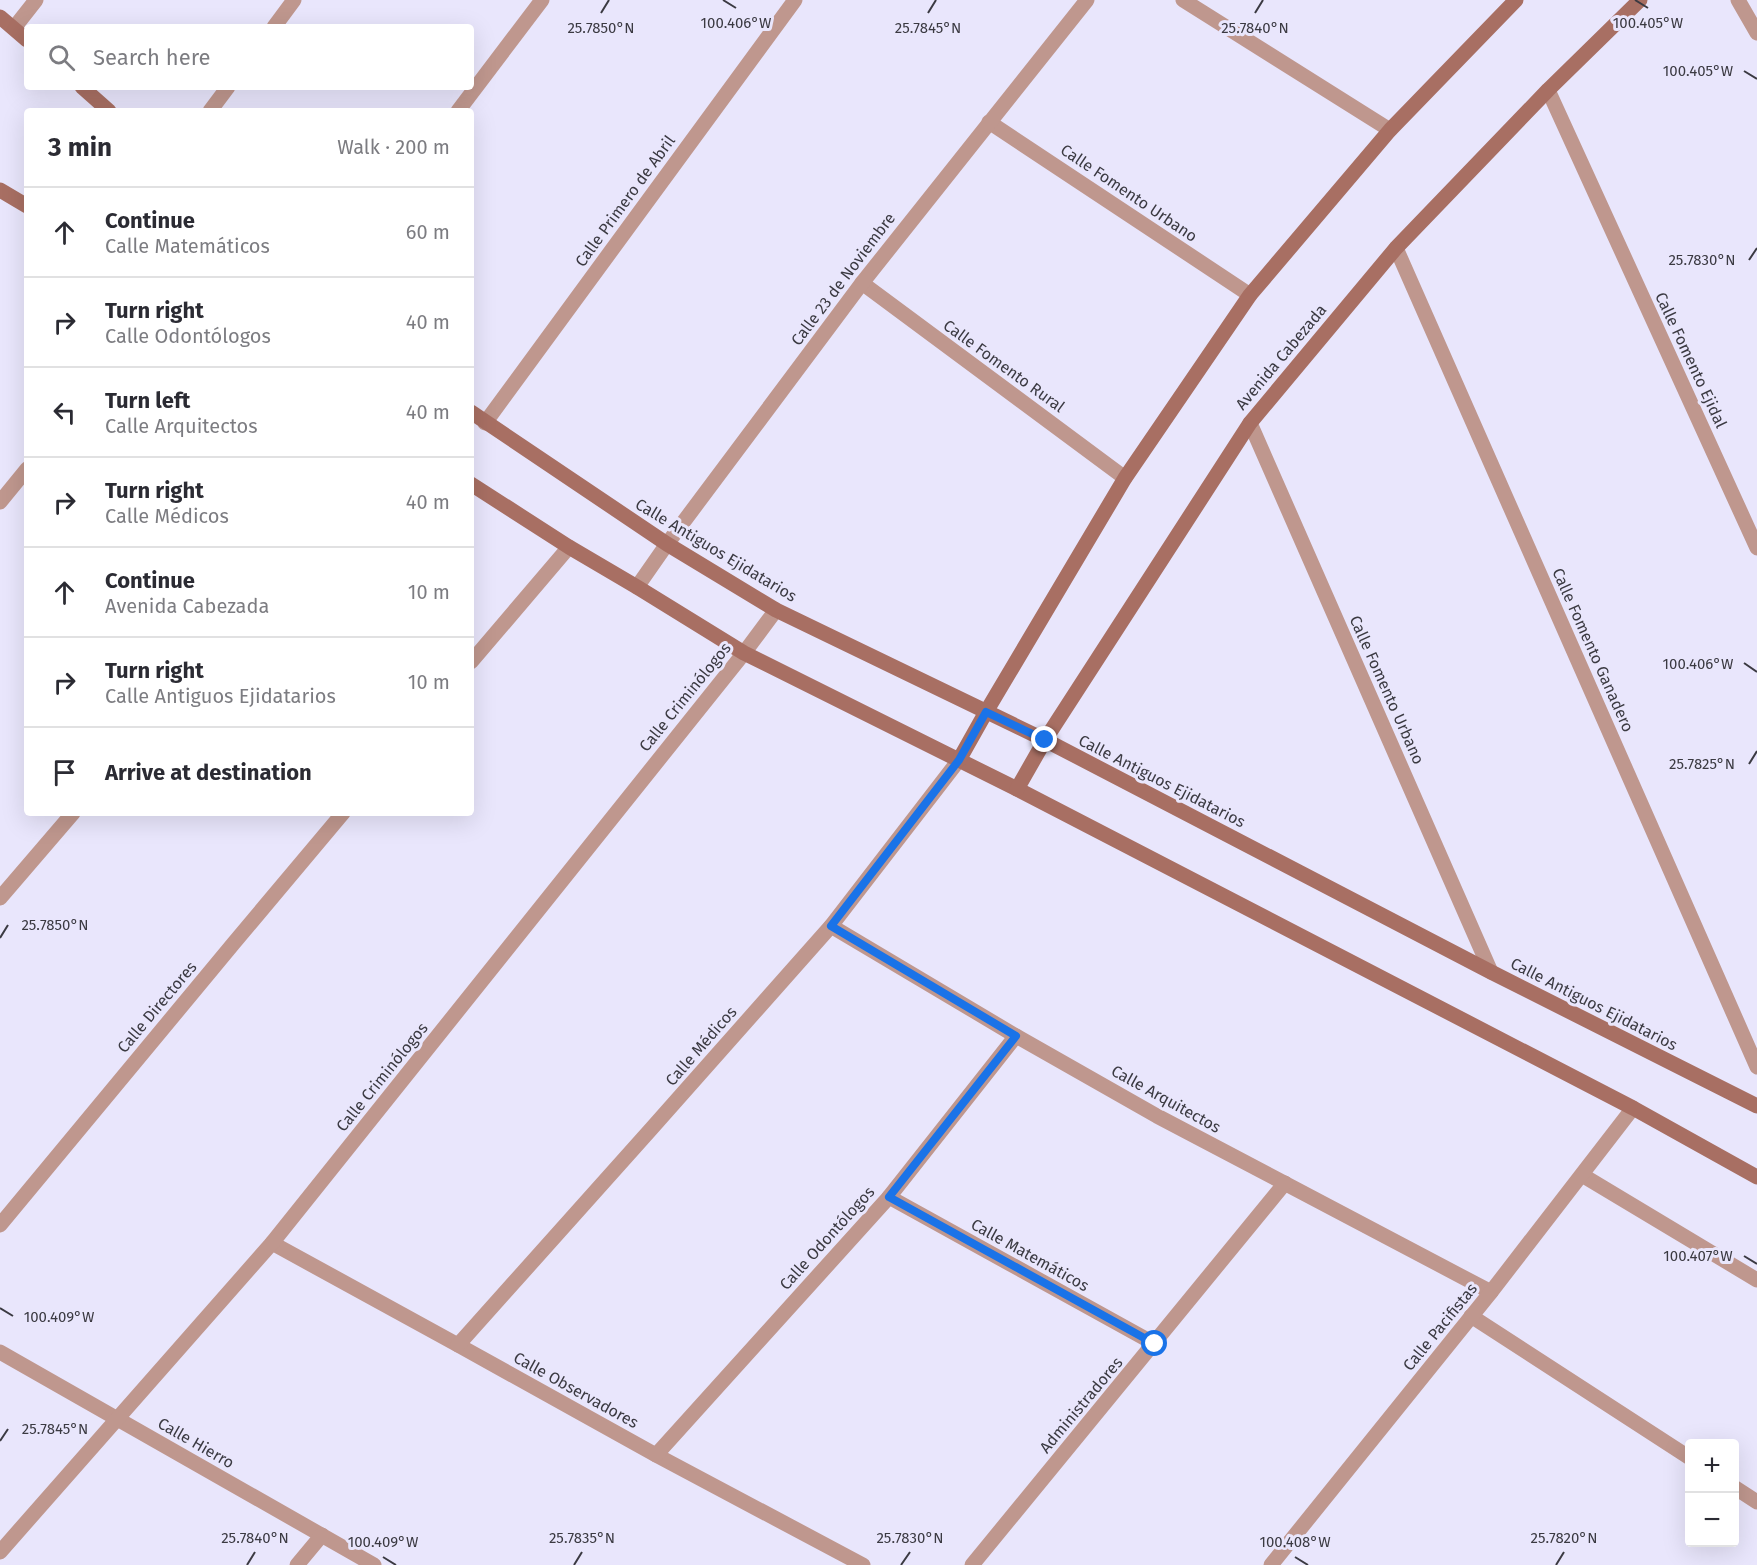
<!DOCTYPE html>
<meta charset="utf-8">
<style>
:root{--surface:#fff;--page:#f2f2f3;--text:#2b2b33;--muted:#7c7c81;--line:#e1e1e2}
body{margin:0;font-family:"Fira Sans",sans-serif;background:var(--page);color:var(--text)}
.controls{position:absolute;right:18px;bottom:18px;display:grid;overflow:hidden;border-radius:6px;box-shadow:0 6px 24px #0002}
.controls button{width:54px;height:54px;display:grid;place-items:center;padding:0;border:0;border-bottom:2px solid var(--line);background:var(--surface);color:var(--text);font:30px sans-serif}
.stop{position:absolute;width:18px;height:18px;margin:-14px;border:4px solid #1a73e8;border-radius:50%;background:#fff}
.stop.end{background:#1a73e8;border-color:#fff;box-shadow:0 2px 6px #0008}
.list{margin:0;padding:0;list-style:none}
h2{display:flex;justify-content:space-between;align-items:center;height:78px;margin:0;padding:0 24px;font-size:26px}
h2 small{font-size:20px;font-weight:400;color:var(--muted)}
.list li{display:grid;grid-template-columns:39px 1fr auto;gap:18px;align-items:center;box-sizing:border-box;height:90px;padding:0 24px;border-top:2px solid var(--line)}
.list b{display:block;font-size:22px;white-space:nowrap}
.list p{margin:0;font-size:20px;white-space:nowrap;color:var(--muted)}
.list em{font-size:20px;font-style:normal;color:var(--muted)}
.icon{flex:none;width:33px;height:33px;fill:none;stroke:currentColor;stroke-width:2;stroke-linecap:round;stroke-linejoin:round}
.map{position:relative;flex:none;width:1757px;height:1565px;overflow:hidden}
.search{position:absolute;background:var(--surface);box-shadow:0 6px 24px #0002;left:24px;top:24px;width:450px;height:66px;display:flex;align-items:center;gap:15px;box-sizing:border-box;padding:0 21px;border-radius:6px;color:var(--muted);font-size:22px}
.panel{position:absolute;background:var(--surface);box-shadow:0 6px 24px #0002;left:24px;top:108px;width:450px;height:708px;border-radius:6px}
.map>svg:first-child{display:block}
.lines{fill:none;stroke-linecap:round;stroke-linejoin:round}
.street{stroke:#bf978e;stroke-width:15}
.secondary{stroke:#a86f63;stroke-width:15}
.route{stroke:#1a73e8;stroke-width:8}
.ticks{fill:none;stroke:#3b3a42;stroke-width:2}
.labels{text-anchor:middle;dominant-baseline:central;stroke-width:6;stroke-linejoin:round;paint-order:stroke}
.street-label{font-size:16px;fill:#3b3a42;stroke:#e9e6fc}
.ticks-label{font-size:15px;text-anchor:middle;fill:#3b3a42;stroke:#e9e6fc;stroke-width:6;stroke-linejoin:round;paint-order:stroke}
</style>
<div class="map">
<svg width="1757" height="1565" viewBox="0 0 1757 1565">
<rect width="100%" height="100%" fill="#e9e6fc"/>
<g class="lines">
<!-- street -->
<g class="street">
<polyline points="1183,0 1390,130"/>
<polyline points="1738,0 1757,33"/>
<polyline points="274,27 294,0"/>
<polyline points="14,28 36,0"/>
<polyline points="1548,90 1757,548"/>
<polyline points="210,111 228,87"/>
<polyline points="458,111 542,0"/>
<polyline points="989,122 1250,295"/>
<polyline points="1396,248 1757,1067"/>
<polyline points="862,283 1125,478"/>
<polyline points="485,423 795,0"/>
<polyline points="1250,423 1491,972"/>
<polyline points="0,502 27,469"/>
<polyline points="637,587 667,544 862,283 1087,0"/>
<polyline points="471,662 569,547"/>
<polyline points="0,898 73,813"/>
<polyline points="831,926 1016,1036 1157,1116 1491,1292"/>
<polyline points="1582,1175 1757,1280"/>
<polyline points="889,1197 1155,1344"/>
<polyline points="0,1225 233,944 343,813"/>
<polyline points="272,1243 458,1345 656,1455 863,1565"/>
<polyline points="1471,1316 1690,1458"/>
<polyline points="458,1345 652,1128 831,926 959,760"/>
<polyline points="0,1352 374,1565"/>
<polyline points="656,1455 889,1197 1016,1036"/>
<polyline points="1734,1487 1757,1502"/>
<polyline points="0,1552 272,1243 744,653 776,610"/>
<polyline points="297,1565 322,1535"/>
<polyline points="972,1565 1285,1183"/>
<polyline points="1271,1565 1491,1292 1633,1108"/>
</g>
<!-- secondary -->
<g class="secondary">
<polyline points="0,17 27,40"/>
<polyline points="82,87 109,111"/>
<polyline points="0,190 27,206"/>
<polyline points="471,412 667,544 776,610 1045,740 1491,972 1757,1106"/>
<polyline points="471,484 569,547 637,587 744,653 1017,789 1633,1108 1757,1177"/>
<polyline points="959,760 986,712 1125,478 1250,295 1390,130 1516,0"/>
<polyline points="1017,789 1045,740 1250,423 1396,248 1548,90 1640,0"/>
</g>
</g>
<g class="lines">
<!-- route -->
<polyline class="route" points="1045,740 986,712 959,760 831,926 1016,1036 889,1197 1155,1344"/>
</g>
<!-- ticks -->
<path class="ticks" d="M723,0L736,8M1635,0L1648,8M601,13L609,0M928,13L936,0M1255,13L1263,0M1744,71L1757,79M1749,260L1757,248M1744,663L1757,672M1749,764L1757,751M0,938L8,925M1744,1256L1757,1264M0,1308L13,1316M0,1441L8,1429M383,1557L396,1565M1295,1557L1308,1565M247,1565L255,1552M574,1565L582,1552M901,1565L910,1552M1556,1565L1564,1552"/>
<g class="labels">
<!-- street labels -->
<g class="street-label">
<text transform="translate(1129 193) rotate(34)">Calle Fomento Urbano</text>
<text transform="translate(625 201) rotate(-54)">Calle Primero de Abril</text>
<text transform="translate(843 279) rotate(-53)">Calle 23 de Noviembre</text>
<text transform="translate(1281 357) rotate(-50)">Avenida Cabezada</text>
<text transform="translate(1691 360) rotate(65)">Calle Fomento Ejidal</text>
<text transform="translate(1004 366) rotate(36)">Calle Fomento Rural</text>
<text transform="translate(716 550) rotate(31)">Calle Antiguos Ejidatarios</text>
<text transform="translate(1593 650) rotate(66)">Calle Fomento Ganadero</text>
<text transform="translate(1387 690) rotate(66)">Calle Fomento Urbano</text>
<text transform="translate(685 697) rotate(-51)">Calle Criminólogos</text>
<text transform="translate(1162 781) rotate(27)">Calle Antiguos Ejidatarios</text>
<text transform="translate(1594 1004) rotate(27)">Calle Antiguos Ejidatarios</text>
<text transform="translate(157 1007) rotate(-50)">Calle Directores</text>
<text transform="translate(701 1046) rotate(-49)">Calle Médicos</text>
<text transform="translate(382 1077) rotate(-51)">Calle Criminólogos</text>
<text transform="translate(1166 1099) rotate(29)">Calle Arquitectos</text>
<text transform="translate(827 1238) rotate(-48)">Calle Odontólogos</text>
<text transform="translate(1030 1255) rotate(29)">Calle Matemáticos</text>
<text transform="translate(1440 1327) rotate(-51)">Calle Pacifistas</text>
<text transform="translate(576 1390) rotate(29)">Calle Observadores</text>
<text transform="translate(1081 1405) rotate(-50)">Administradores</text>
<text transform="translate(196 1443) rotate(30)">Calle Hierro</text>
</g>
</g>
<g class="ticks-label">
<text x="736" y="28">100.406°W</text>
<text x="1648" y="28">100.405°W</text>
<text x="601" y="33">25.7850°N</text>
<text x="928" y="33">25.7845°N</text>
<text x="1255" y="33">25.7840°N</text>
<text x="1698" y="76">100.405°W</text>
<text x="1702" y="265">25.7830°N</text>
<text x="1698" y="669">100.406°W</text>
<text x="1702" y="769">25.7825°N</text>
<text x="55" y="930">25.7850°N</text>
<text x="1698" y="1261">100.407°W</text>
<text x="59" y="1322">100.409°W</text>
<text x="55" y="1434">25.7845°N</text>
<text x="255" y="1543">25.7840°N</text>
<text x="582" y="1543">25.7835°N</text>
<text x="910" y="1543">25.7830°N</text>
<text x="1564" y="1543">25.7820°N</text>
<text x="383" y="1547">100.409°W</text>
<text x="1295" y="1547">100.408°W</text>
</g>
</svg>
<div class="controls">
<button>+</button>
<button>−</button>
</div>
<div class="stop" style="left:1155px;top:1344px"></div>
<div class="stop end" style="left:1045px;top:740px"></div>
<div class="search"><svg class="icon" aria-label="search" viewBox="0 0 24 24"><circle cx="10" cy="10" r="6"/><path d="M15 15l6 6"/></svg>Search here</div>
<section class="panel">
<h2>3 min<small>Walk · 200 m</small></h2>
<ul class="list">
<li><svg class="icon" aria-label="ahead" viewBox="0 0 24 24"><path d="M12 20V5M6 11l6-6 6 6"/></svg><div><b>Continue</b><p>Calle Matemáticos</p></div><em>60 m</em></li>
<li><svg class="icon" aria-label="right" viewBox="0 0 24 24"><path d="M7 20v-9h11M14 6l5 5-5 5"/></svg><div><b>Turn right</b><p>Calle Odontólogos</p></div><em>40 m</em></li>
<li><svg class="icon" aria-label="left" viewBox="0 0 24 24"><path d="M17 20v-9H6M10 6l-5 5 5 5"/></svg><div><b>Turn left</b><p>Calle Arquitectos</p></div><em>40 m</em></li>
<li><svg class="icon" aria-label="right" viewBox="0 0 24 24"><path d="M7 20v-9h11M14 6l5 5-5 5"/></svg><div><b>Turn right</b><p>Calle Médicos</p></div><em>40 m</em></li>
<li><svg class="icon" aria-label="ahead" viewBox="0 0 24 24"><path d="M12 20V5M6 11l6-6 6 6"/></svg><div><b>Continue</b><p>Avenida Cabezada</p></div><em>10 m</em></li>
<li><svg class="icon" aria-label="right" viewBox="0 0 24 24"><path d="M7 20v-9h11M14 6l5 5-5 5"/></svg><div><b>Turn right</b><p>Calle Antiguos Ejidatarios</p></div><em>10 m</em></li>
<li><svg class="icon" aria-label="arrive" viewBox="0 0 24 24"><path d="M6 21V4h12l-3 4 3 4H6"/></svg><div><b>Arrive at destination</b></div></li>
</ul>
</section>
</div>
